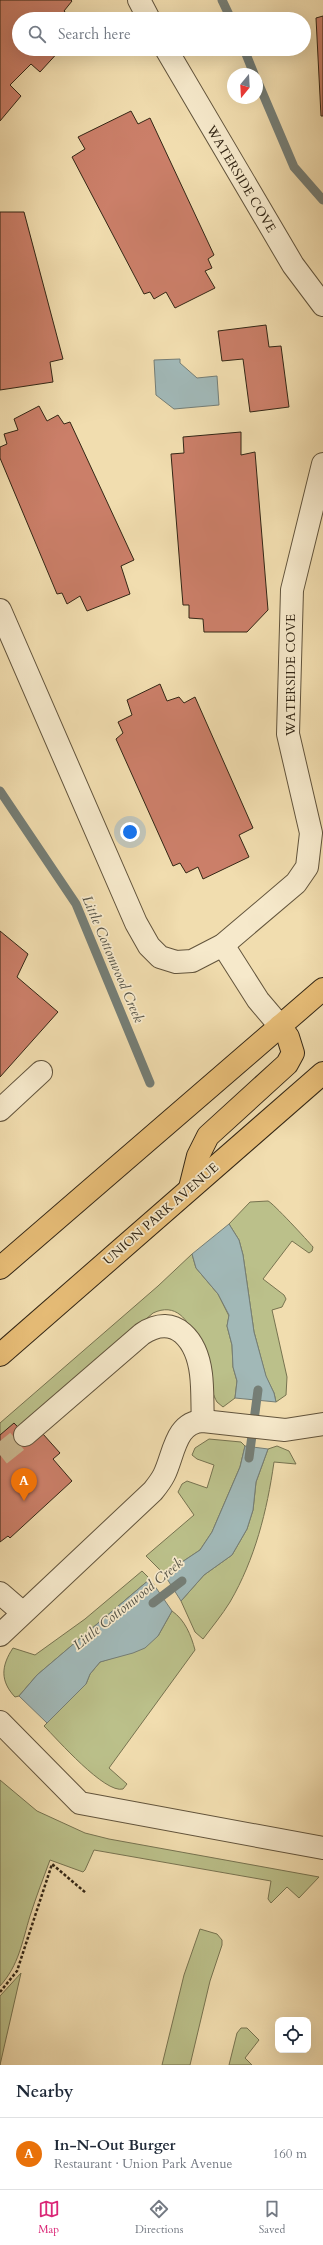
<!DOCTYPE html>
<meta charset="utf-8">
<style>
:root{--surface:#fff;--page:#f2f2f3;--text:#1f2937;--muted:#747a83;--line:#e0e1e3;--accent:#db2777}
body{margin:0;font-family:Cardo,serif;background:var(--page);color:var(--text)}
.controls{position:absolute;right:12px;bottom:12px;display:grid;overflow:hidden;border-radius:8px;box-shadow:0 4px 16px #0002}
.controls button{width:36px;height:36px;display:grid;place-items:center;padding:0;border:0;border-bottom:1px solid var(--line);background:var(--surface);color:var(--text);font:20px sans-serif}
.compass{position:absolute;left:227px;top:68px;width:36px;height:36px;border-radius:50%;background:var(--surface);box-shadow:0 4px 16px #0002;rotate:198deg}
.you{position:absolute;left:130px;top:832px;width:14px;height:14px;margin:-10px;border:3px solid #fff;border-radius:50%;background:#1a73e8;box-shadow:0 0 0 6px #1a73e833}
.badge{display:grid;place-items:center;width:26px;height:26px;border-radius:50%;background:var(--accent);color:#fff;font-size:13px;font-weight:700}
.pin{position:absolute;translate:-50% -33px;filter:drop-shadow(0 1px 2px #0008)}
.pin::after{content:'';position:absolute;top:21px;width:14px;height:12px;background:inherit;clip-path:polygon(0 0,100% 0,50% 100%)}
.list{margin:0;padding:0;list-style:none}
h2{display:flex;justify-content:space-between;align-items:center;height:52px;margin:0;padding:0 16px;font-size:17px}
h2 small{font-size:13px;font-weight:400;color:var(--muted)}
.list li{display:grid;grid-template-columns:26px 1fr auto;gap:12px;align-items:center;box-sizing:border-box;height:72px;padding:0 16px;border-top:1px solid var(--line)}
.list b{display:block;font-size:15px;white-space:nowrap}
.list p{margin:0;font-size:13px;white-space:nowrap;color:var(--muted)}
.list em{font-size:13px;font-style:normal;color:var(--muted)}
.icon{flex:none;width:22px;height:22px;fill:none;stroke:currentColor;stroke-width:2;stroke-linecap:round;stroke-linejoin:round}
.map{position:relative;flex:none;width:323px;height:2065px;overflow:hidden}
.search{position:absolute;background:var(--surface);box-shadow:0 4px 16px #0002;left:12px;right:12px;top:12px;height:44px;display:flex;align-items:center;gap:10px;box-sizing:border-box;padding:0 14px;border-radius:22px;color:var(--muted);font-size:15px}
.sheet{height:124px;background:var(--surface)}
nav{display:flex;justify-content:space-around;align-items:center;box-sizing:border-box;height:56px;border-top:1px solid var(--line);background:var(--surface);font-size:11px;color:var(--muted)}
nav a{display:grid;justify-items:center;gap:2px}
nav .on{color:var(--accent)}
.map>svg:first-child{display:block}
.green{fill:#bbc08a;stroke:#777350}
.water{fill:#a1b8b7;stroke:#757e76}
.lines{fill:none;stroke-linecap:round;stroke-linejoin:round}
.stream{stroke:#757e76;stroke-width:9}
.building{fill:#cb7f69;stroke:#332615}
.minor-tunnel{stroke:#cbb890;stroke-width:22;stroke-dasharray:22 11;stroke-linecap:butt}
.minor-casing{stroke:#62543c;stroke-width:24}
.major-casing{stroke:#332615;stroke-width:24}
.path{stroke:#332615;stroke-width:2.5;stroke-dasharray:3 2;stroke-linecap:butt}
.minor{stroke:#f6e9cb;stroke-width:22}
.major{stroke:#e8be78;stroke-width:22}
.labels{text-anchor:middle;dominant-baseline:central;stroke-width:3.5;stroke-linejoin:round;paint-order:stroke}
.street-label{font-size:13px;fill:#332615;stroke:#f6e9cb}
.water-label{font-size:14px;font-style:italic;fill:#545246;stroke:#f6e9cb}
</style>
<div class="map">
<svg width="323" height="2065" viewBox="0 0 323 2065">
<rect width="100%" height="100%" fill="#f1ddaf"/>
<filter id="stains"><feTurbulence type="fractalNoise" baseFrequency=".005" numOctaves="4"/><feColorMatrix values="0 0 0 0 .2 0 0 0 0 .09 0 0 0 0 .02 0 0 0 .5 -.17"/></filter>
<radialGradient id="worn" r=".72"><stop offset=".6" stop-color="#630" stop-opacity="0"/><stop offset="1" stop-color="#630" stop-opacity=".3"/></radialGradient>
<!-- green -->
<g class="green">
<path d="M268,1201C272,1202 308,1241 313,1247L312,1251L309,1253L292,1241L263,1279L284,1295L286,1299L282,1307L272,1310L287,1377L286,1395L276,1402L274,1393L266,1377L254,1332L243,1255L239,1240L229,1224L250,1202Z"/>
<path d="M192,1254L196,1268L218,1294L229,1316L227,1326L232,1345L233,1367L237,1381L235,1398L223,1407L217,1402C203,1378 198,1292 153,1313L0,1445V1423L158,1286Z"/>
<polygon points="209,1439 241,1442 245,1446 240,1467 212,1532 200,1550 164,1574 146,1556 194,1515 178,1492 182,1484 187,1481 207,1488 214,1465 197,1459 192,1455 195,1448"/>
<path d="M277,1446L289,1451L296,1464L274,1462C267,1511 255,1559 230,1602C222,1615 212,1627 203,1639L195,1632L181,1601L204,1575L232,1555L247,1529L253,1510L256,1482L268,1449Z"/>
<path d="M142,1571L150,1579L37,1675L19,1696L15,1697C0,1681 1,1666 13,1648L35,1655L85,1619Z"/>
<path d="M172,1611C185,1620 191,1635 195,1650L109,1768L127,1784L123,1789C105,1794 57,1739 44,1726L86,1684L90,1674L100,1662L122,1655L158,1636Z"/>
<path d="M0,1780L37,1811L85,1833L109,1839L319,1877L299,1898L287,1887L271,1903L268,1899L271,1881L94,1850L85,1870L83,1872L50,1860C43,1879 36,1897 30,1916C22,1942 19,1965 0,1986Z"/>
<polygon points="200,1929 217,1934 222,1940 222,1945 210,1981 190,2065 162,2065 184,1975"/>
<polygon points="21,1973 0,2065 0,1996"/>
<polygon points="241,2028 247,2028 259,2040 245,2058 252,2065 229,2065 237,2033"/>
</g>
<!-- water -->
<g class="water">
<polygon points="180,359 180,363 197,378 217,376 219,405 174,409 156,395 154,360"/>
<polygon points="229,1224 239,1240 243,1255 254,1332 266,1376 274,1393 276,1402 235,1398 237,1381 233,1367 232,1345 227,1326 229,1315 218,1294 196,1268 192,1254"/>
<polygon points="245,1446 268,1449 256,1482 253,1510 247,1529 232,1555 204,1575 181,1601 164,1574 200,1550 212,1532 240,1467"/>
<polygon points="150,1579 172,1611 158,1636 145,1648 133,1653 100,1662 90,1674 86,1684 47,1723 19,1696 37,1675"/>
</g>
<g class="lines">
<!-- stream -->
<g class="stream">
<polyline points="222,0 231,19"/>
<polyline points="244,49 254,74"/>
<polyline points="257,80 294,167 323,200"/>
<polyline points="0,791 76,904 150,1083"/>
<polyline points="249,1458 258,1390"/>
<polyline points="153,1603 182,1581"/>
</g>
</g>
<!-- building -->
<g class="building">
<polygon points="0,0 71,0 72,1 64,11 73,19 19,19 19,49 61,49 40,72 31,64 10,85 21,96 0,121"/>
<polygon points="323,16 323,116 321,116 316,18"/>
<polygon points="131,111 138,124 150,118 214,255 208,259 212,268 205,271 215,288 175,308 166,292 154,299 150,292 144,294 72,157 85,149 78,137"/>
<polygon points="0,212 24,212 63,359 50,362 53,382 0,390"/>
<polygon points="266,325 269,347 281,346 289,407 250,412 243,359 222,361 218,331"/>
<polygon points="39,406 47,421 58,415 64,424 70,422 134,560 121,566 130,594 87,611 80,596 67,604 62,593 57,594 0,458 0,447 7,444 4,434 18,430 14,419"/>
<polygon points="241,432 241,455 255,452 268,610 247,632 204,632 203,619 189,618 189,605 183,605 171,454 184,453 183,437"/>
<polygon points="160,684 167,701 179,697 184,703 195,697 253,828 239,835 249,857 203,879 198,867 186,873 180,863 173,866 116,739 123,733 118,722 132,715 127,700"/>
<polygon points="0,931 28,954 17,977 58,1012 0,1077"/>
<polygon points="14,1423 32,1442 43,1434 60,1453 53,1459 72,1481 10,1538 8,1536 0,1542 0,1435"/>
</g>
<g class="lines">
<!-- minor-tunnel -->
<polyline class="minor-tunnel" points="0,1455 25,1435"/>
<!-- minor casing -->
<g class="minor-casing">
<g id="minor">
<polyline points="139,0 149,19"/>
<polyline points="166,49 293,265 323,305"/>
<polyline points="0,610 136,923 149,946 160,957 176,962 192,961 223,945 296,883 307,867 311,833 288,734 292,590 323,464"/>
<polyline points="223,945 258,1000 280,1026"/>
<polyline points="0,1110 41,1072"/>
<path d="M25,1435L142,1334C176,1311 197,1342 201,1374C203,1390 202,1406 203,1421"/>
<polyline points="0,1593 22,1612"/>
<path d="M0,1635L153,1491C157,1486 161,1481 164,1475C174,1455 175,1422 203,1421L285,1430L323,1424"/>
<polyline points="0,1722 80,1803 323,1848"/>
</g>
</g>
<!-- major casing -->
<g class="major-casing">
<g id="major">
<polyline points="190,1188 198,1156 208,1136 287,1064 293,1053 288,1037 280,1026"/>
<polyline points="0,1268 323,989"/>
<polyline points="0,1355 323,1073"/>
</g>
</g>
<!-- path -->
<polyline class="path" points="0,1992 17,1971 52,1864 86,1893"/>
<!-- minor -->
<use href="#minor" class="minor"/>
<!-- major -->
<use href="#major" class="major"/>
</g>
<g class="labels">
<!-- street labels -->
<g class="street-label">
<text transform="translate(241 179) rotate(59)">WATERSIDE COVE</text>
<text transform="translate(291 675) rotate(-90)">WATERSIDE COVE</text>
<text transform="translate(161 1214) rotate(-41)">UNION PARK AVENUE</text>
</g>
<!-- water labels -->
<g class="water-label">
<text transform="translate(113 959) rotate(67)">Little Cottonwood Creek</text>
<text transform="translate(128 1604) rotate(-39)">Little Cottonwood Creek</text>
</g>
</g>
<rect width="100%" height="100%" filter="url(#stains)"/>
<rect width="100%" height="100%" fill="url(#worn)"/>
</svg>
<div class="controls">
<button><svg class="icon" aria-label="locate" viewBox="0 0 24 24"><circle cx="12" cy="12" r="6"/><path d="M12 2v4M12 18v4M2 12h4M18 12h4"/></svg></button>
</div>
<svg class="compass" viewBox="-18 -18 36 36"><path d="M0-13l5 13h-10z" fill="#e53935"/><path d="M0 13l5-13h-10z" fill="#747a83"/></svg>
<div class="you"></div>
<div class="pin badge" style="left:24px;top:1501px;background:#e8710a">A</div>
<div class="search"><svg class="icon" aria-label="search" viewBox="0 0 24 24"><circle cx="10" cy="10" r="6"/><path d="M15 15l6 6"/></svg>Search here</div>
</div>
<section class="sheet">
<h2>Nearby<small></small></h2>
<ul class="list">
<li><span class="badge" style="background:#e8710a">A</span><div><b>In-N-Out Burger</b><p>Restaurant · Union Park Avenue</p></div><em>160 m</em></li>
</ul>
</section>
<nav>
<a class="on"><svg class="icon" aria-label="map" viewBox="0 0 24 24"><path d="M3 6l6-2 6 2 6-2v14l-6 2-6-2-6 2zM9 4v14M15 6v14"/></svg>Map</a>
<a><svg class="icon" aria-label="directions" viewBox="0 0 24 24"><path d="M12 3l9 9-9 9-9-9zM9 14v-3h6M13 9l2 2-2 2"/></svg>Directions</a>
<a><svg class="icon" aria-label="saved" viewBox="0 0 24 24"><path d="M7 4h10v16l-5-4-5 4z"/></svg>Saved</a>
</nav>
